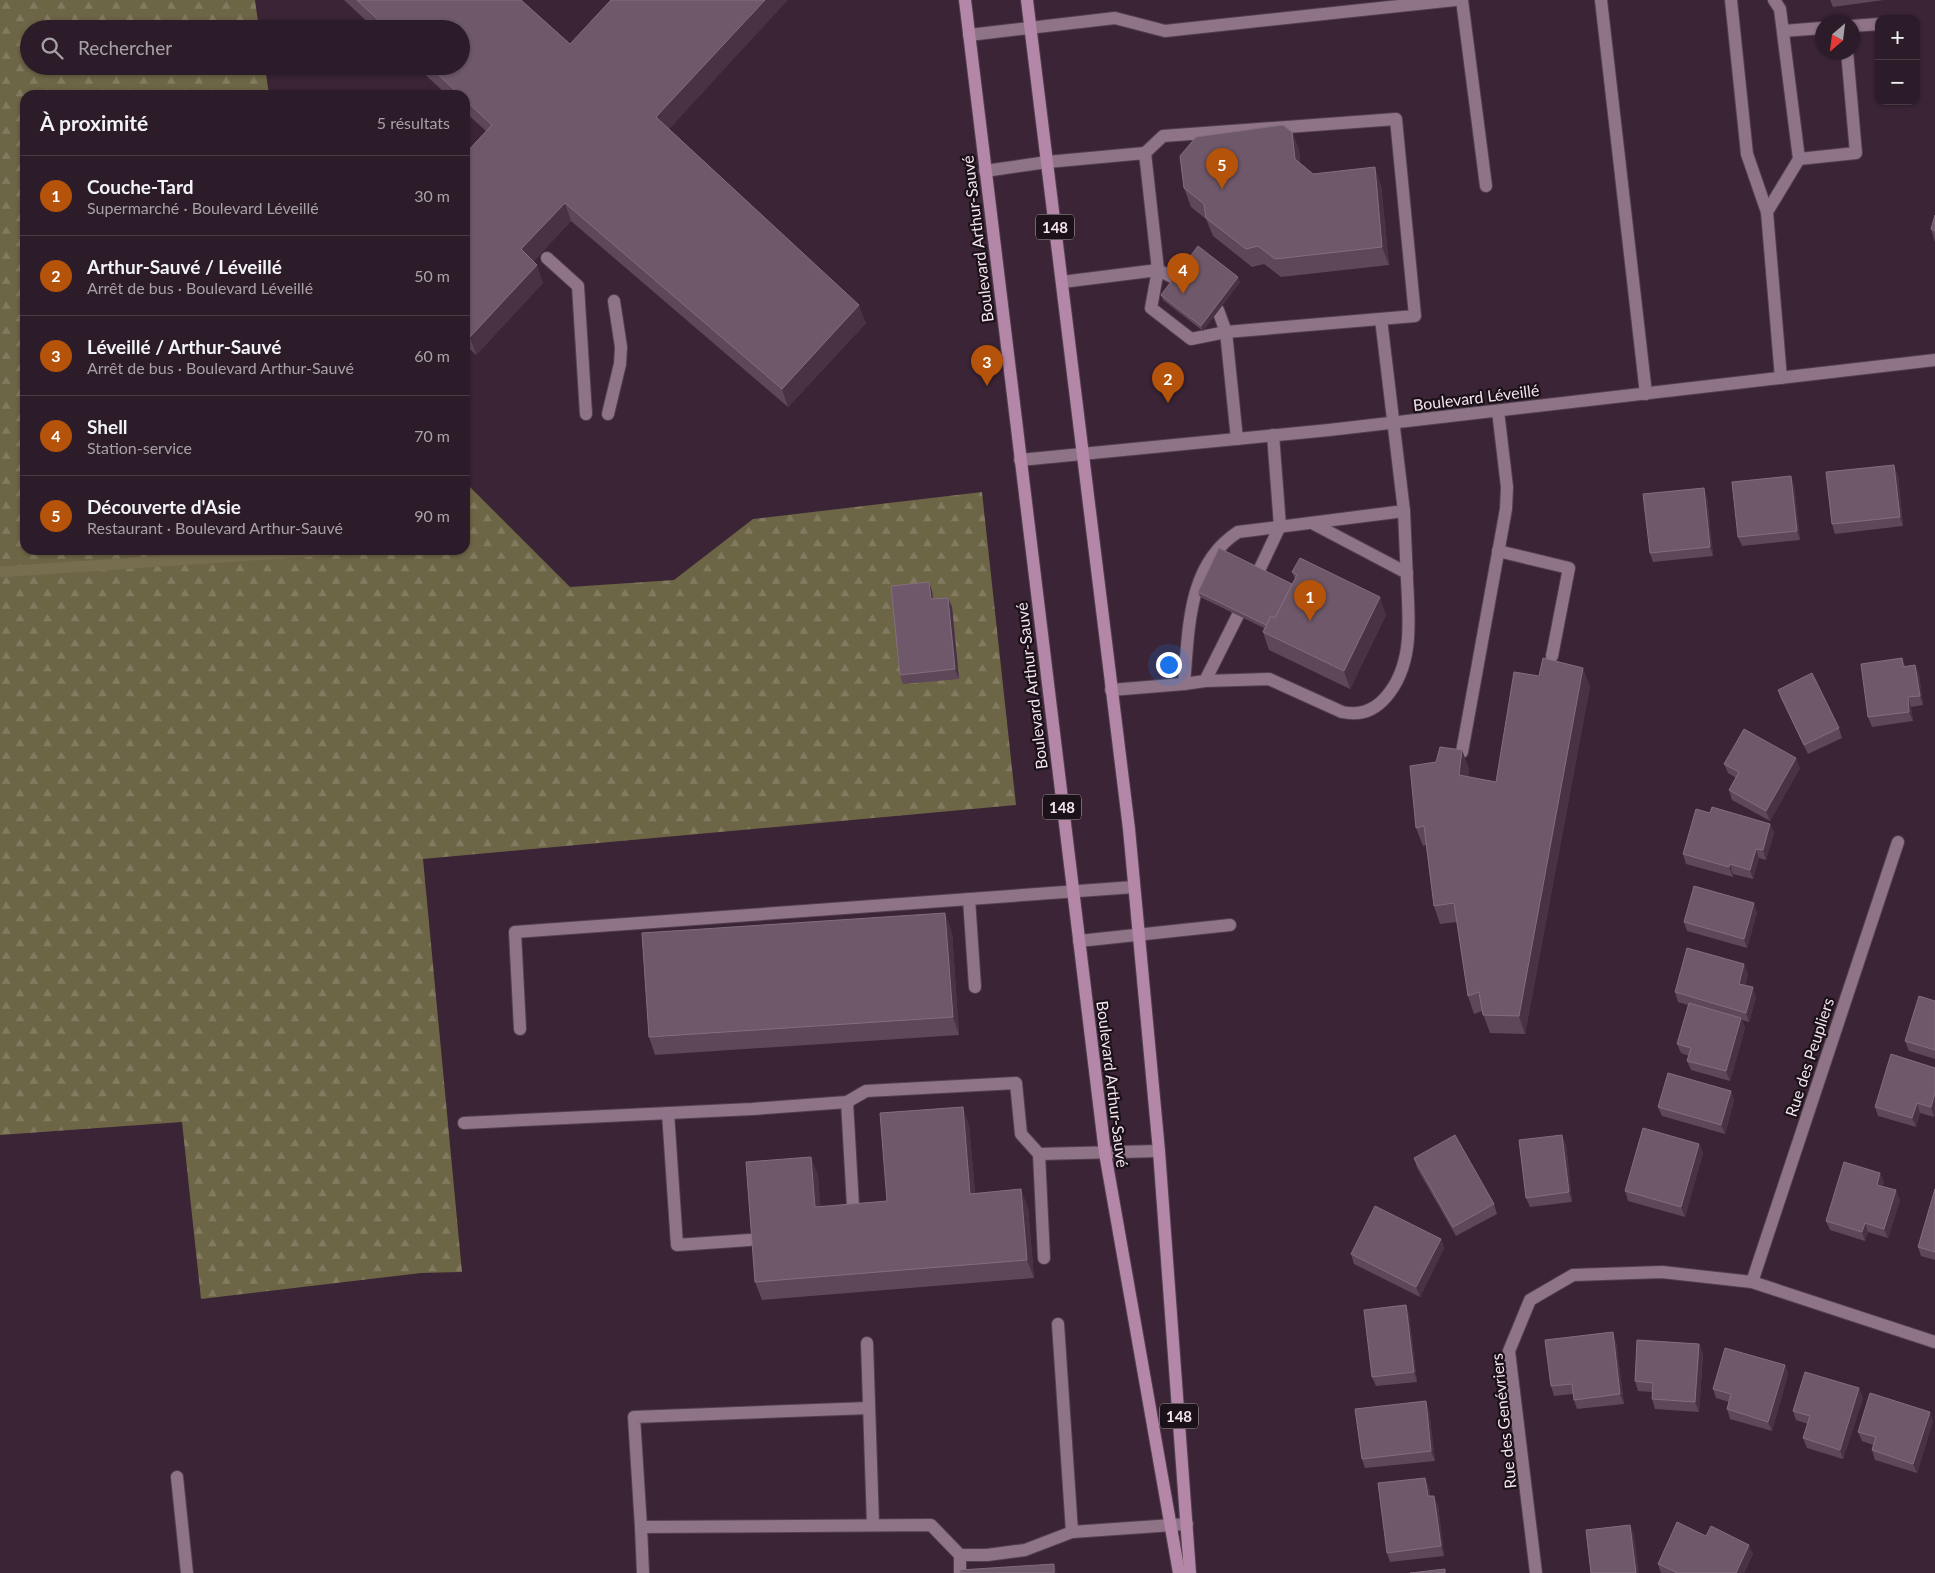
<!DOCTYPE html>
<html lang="fr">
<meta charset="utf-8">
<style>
:root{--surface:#2c1b28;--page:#342430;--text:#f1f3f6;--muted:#a6a1a8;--line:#483945;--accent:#b45309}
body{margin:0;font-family:Lato,sans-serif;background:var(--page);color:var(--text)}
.controls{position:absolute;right:15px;top:15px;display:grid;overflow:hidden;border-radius:10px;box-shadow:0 1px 4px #0004}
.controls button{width:45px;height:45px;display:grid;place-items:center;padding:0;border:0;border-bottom:1px solid var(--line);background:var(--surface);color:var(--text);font:25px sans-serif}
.compass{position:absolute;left:1815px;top:15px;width:45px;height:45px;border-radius:50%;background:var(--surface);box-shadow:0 1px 4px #0004;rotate:208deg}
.you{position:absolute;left:1168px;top:664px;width:18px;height:18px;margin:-12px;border:4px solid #fff;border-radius:50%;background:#1a73e8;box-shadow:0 0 0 8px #1a73e833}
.badge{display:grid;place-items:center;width:32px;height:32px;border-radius:50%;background:var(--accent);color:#fff;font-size:16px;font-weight:700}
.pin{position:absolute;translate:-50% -41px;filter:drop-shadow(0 1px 2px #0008)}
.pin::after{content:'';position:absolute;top:26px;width:18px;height:15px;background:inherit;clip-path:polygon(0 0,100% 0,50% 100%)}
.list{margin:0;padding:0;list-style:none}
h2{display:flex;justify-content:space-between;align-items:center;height:65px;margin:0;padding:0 20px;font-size:21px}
h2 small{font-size:16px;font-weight:400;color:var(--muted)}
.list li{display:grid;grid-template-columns:32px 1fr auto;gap:15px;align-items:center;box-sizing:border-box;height:80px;padding:0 20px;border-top:1px solid var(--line)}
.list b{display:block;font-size:19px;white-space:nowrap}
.list p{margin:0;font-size:16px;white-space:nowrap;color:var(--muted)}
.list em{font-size:16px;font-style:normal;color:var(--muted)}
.icon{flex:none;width:28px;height:28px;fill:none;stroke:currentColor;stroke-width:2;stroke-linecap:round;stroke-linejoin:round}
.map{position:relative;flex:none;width:1935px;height:1573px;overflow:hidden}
.search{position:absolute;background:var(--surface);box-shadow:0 1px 4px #0004;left:20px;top:20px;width:450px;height:55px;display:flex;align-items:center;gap:12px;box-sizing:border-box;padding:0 18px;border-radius:28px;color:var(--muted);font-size:19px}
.panel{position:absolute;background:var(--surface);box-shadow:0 1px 4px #0004;left:20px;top:90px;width:450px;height:465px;border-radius:15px}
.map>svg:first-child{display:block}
.forest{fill:url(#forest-firs)}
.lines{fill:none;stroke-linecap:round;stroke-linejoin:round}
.stream{stroke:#766e4f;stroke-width:11}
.service-casing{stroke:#53404f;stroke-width:14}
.minor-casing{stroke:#53404f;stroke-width:14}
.primary-casing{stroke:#53404f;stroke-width:14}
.service{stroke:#8f7488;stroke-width:12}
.minor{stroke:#8f7488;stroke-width:12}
.primary{stroke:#b487a9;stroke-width:12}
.wall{fill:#5e4758}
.shaded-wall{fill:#493243}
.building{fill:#6e5869;stroke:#836e7e}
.labels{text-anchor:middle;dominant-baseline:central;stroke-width:4.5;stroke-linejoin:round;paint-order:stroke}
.shield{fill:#1b1118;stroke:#b3a5ae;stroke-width:1}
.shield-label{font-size:15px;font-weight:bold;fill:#f4e4ef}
.street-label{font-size:16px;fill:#f4e4ef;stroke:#1b1118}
</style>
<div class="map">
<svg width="1935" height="1573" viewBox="0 0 1935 1573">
<defs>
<pattern id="forest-firs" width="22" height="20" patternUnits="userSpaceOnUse" patternTransform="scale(1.25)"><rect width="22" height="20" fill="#6c6546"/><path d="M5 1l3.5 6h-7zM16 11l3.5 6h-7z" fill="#827b61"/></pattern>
</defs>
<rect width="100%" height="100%" fill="#3a2435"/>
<!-- forest -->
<polygon class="forest" points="0,0 255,0 259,29 29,29 29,66 265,66 269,95 25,95 25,550 465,550 465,487 470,487 570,587 674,580 753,519 982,492 1016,805 423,859 462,1272 421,1273 201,1299 182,1122 0,1135"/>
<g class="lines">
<!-- stream -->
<polyline class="stream" points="0,572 328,550"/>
<!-- service casing -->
<g class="service-casing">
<g id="service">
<polyline points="1462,0 1486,186"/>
<polyline points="1601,0 1646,394"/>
<polyline points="1731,0 1747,154 1767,212"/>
<polyline points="1774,0 1780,9 1799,159 1767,212 1781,378"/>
<polyline points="1852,26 1879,24"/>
<polyline points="1783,31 1822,28"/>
<polyline points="969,35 1115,18 1165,31 1455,0"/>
<polyline points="1145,153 1163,136 1396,119 1415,316 1226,332 1237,439"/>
<polyline points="1799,159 1856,153 1847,52"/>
<polyline points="985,171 1047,162 1145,153 1158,270 1062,282"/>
<polyline points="547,258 578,286 586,414"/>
<polygon points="1158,270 1178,280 1218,310 1226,332 1191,339 1151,308"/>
<polyline points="608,414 620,364 621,347 614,301"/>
<polyline points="1312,523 1407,573"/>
<polyline points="1498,551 1569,568 1552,656"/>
<path d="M1205,681L1269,679L1342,712C1360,716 1374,711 1386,697C1414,665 1409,620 1407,580C1406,557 1405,534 1404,511"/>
<polyline points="1184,684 1205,681 1238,615 1280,526 1273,435"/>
<path d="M1111,690L1184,684C1189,629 1187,565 1238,532L1404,511L1381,319"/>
<polyline points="1462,752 1506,509 1507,487 1498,411"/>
<polyline points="969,899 975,987"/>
<polyline points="1079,941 1230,925"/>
<polyline points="520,1029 515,932 1134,887"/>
<polyline points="847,1102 853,1206"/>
<polyline points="668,1113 677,1245 749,1240"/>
<polyline points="464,1123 752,1109 847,1102 866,1091 1016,1083 1021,1134 1039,1154 1159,1151"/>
<polyline points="1039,1154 1044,1258"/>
<polyline points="1058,1324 1072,1532 1187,1524"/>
<polyline points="867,1343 873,1525"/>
<polyline points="177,1477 187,1573"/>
<polyline points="641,1527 634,1417 869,1408"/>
<polyline points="960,1555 987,1555 1025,1550 1072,1532"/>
<polyline points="643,1573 641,1527 931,1525 960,1555 960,1573"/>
</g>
</g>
<!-- minor casing -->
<g class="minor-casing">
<g id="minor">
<polyline points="1020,460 1329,430 1935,360"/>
<polyline points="1752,1282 1898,842"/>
<polyline points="1536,1573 1509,1351 1530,1300 1573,1275 1662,1272 1752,1282 1935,1342"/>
</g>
</g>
<!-- primary casing -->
<g class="primary-casing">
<g id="primary">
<polyline points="965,0 1105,1153 1179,1573"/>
<polyline points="1027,0 1129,829 1159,1151 1190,1573"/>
</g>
</g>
<!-- service -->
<use href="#service" class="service"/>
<!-- minor -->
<use href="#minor" class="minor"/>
<!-- primary -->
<use href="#primary" class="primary"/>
</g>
<!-- wall -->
<g class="wall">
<polygon points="344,0 521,0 570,44 669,129 866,323 788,407 571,221 533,261 543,283 476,355 465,344 465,154 486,131 465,112 465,95 447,95 416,66 461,66 461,29 375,29"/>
<polygon points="1830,0 1884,0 1833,7"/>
<polygon points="1292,132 1299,150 1300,163 1313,174 1381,185 1389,265 1281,277 1264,264 1252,267 1213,236 1206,219 1191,207 1184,188"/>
<polygon points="1935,215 1935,242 1931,229"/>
<polygon points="1240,282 1203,331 1163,300 1161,295"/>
<polygon points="1898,475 1903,526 1835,534 1832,524"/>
<polygon points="1794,485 1800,540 1742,546 1738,537"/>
<polygon points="1707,497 1713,556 1653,562 1650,553"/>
<polygon points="1292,572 1386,615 1350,689 1269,650 1263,632 1264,628 1200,597 1198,592 1292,584 1295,579"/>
<polygon points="929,582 932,591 933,599 948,598 952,607 959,679 903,684 900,675"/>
<polygon points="1902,658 1905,666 1915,665 1919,674 1923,705 1911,707 1913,721 1872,727 1868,717"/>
<polygon points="1590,686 1525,1034 1490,1033 1482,1011 1474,1014 1468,996 1457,922 1440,924 1434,906 1426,845 1423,846 1416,828 1469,768 1468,777 1496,782"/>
<polygon points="1778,690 1839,728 1842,738 1808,754 1781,699"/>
<polygon points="1724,764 1800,768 1770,821 1732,800 1729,790 1736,778 1728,773"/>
<polygon points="1710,813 1770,824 1774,833 1766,860 1759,858 1753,879 1733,874 1733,877 1686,864 1683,854"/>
<polygon points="1757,912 1747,948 1687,931 1684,922"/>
<polygon points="952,932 959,1035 655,1055 649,1037"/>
<polygon points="1744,964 1748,974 1745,985 1756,997 1749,1022 1742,1020 1745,1028 1730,1081 1691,1070 1687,1061 1689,1056 1681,1053 1677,1044 1688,1005 1678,1002 1675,992"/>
<polygon points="1935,1001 1935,1059 1909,1051 1905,1041"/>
<polygon points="1935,1068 1935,1114 1934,1117 1920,1113 1916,1127 1878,1116 1875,1107"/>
<polygon points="1731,1091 1734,1100 1725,1134 1662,1116 1658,1107"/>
<polygon points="969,1125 975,1193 1028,1208 1034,1278 762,1300 755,1282 818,1175 820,1207 887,1201"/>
<polygon points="1566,1144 1572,1202 1530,1207 1526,1198"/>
<polygon points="1699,1144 1703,1153 1685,1217 1628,1201 1625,1191"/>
<polygon points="1414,1158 1494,1204 1497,1214 1456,1236 1417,1168"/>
<polygon points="1880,1173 1884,1183 1882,1186 1900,1200 1888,1238 1868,1232 1865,1241 1830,1230 1826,1221"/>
<polygon points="1935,1189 1935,1260 1921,1256 1918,1247"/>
<polygon points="1441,1239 1444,1248 1420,1297 1354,1264 1351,1254"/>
<polygon points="1406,1305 1409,1315 1417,1382 1376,1386 1372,1377"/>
<polygon points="1616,1342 1624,1404 1577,1409 1574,1400 1573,1394 1554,1396 1551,1386"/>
<polygon points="1699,1344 1703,1354 1699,1412 1655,1409 1652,1399 1652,1392 1638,1391 1635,1381"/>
<polygon points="1785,1365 1788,1374 1772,1431 1730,1419 1727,1409 1729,1402 1716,1398 1713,1389"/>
<polygon points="1863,1398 1843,1459 1807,1448 1803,1438 1808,1424 1796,1420 1793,1411"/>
<polygon points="1429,1411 1435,1461 1365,1468 1362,1459"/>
<polygon points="1933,1421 1917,1473 1875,1460 1872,1450 1873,1445 1862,1441 1858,1432"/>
<polygon points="1429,1487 1430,1496 1438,1505 1444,1556 1390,1562 1387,1553"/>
<polygon points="1706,1536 1753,1554 1744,1573 1661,1573 1658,1564"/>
</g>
<!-- shaded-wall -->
<g class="shaded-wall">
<polygon points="765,0 788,0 663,136 656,117"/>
<polygon points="1292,132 1299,150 1301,177 1295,159"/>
<polygon points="1375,167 1381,185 1389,265 1382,247"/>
<polygon points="565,203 571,221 528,268 521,249"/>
<polygon points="537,265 543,283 476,355 470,337"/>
<polygon points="1238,277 1240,282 1203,331 1201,326"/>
<polygon points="859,305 866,323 788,407 782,389"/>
<polygon points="1894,465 1898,475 1903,526 1900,517"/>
<polygon points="1791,476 1794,485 1800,540 1797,531"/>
<polygon points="1704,488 1707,497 1713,556 1710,547"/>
<polygon points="929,582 932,591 934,609 931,599"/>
<polygon points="1380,597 1386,615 1350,689 1344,671"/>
<polygon points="948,598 952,607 959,679 955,669"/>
<polygon points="1915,665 1919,674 1923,705 1920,696"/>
<polygon points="1583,668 1590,686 1525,1034 1519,1016"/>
<polygon points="1908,697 1911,707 1913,721 1909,712"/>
<polygon points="1462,750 1469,768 1466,793 1459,775"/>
<polygon points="1796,758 1800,768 1770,821 1766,811"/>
<polygon points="1770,824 1774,833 1766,860 1763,850"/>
<polygon points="1756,849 1759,858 1753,879 1750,870"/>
<polygon points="1730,864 1733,874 1733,877 1729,867"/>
<polygon points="1754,903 1757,912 1747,948 1744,939"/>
<polygon points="945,913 952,932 959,1035 953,1017"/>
<polygon points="1744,964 1748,974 1742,993 1739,984"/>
<polygon points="1753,987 1756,997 1749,1022 1746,1013"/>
<polygon points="1741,1018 1745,1028 1730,1081 1726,1071"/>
<polygon points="1731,1091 1734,1100 1725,1134 1721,1125"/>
<polygon points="1935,1093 1935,1114 1934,1117 1931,1107"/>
<polygon points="1917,1103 1920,1113 1916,1127 1912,1118"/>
<polygon points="963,1107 969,1125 977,1212 970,1194"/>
<polygon points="1562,1135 1566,1144 1572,1202 1569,1192"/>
<polygon points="1699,1144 1703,1153 1685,1217 1681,1207"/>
<polygon points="811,1157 818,1175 822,1225 815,1207"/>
<polygon points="1880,1173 1884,1183 1880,1194 1877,1185"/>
<polygon points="1021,1189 1028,1208 1034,1278 1027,1260"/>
<polygon points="1896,1190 1900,1200 1888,1238 1884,1229"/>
<polygon points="1865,1223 1868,1232 1865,1241 1862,1232"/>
<polygon points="1441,1239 1444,1248 1420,1297 1416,1287"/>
<polygon points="1406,1305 1409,1315 1417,1382 1414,1372"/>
<polygon points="1613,1332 1616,1342 1624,1404 1620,1394"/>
<polygon points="1699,1344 1703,1354 1699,1412 1695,1402"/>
<polygon points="1785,1365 1788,1374 1772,1431 1768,1422"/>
<polygon points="1859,1388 1863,1398 1843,1459 1840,1450"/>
<polygon points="1426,1401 1429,1411 1435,1461 1431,1451"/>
<polygon points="1930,1412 1933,1421 1917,1473 1913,1464"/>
<polygon points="1425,1478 1429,1487 1431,1506 1428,1496"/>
<polygon points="1434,1496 1438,1505 1444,1556 1441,1546"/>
<polygon points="1630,1525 1634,1534 1639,1573 1636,1573"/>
<polygon points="1749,1545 1753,1554 1744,1573 1736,1573"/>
<polygon points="1054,1564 1057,1573 1054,1573"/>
</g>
<!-- building -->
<g class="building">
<polygon points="357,0 521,0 570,44 611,0 765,0 656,117 859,305 782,389 565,203 521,249 537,265 470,337 465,332 465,154 492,125 465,100 465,95 460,95 429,66 461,66 461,29 388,29"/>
<polygon points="1283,125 1292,132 1295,159 1313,174 1375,167 1382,247 1275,259 1258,246 1246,249 1206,218 1204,204 1184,188 1180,156 1196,137"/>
<polygon points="1935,215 1935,231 1931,229"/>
<polygon points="1198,246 1238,277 1201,326 1161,295"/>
<polygon points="1894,465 1900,517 1832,524 1826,472"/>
<polygon points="1791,476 1797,531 1738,537 1732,482"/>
<polygon points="1704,488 1710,547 1650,553 1643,494"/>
<polygon points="1219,548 1292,584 1275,618 1271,616 1266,625 1198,592"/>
<polygon points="1300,558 1380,597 1344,671 1263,632 1271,616 1275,618 1297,575 1292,572"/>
<polygon points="929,582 931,599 948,598 955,669 900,675 891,586"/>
<polygon points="1543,658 1583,668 1519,1016 1483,1015 1479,992 1468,996 1454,903 1434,906 1424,826 1416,828 1410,766 1436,762 1440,747 1462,750 1459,775 1496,782 1514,672 1539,676"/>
<polygon points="1902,658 1903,667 1915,665 1920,696 1908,697 1909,712 1868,717 1861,664"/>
<polygon points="1812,673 1839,728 1804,745 1778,690"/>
<polygon points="1744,729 1796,758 1766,811 1729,790 1739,772 1724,764"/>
<polygon points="1712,807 1770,824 1763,850 1756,849 1750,870 1730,864 1729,867 1683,854 1696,809 1710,813"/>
<polygon points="1694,886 1754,903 1744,939 1684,922"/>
<polygon points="945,913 953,1017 649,1037 642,933"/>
<polygon points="1687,948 1744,964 1739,984 1753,987 1746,1013 1675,992"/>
<polygon points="1919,996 1935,1001 1935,1050 1905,1041"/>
<polygon points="1689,1003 1741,1018 1726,1071 1687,1061 1691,1048 1677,1044"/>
<polygon points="1891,1054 1935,1068 1935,1093 1931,1107 1917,1103 1912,1118 1875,1107"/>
<polygon points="1668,1073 1731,1091 1721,1125 1658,1107"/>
<polygon points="963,1107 970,1194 1021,1189 1027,1260 755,1282 746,1162 811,1157 815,1207 887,1201 880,1113"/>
<polygon points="1643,1128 1699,1144 1681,1207 1625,1191"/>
<polygon points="1455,1135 1494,1204 1453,1227 1414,1158"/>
<polygon points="1562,1135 1569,1192 1526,1198 1519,1140"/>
<polygon points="1844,1162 1880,1173 1877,1185 1896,1190 1884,1229 1865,1223 1862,1232 1826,1221"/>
<polygon points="1935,1189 1935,1252 1918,1247"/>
<polygon points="1375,1206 1441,1239 1416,1287 1351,1254"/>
<polygon points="1406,1305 1414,1372 1372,1377 1364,1310"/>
<polygon points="1613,1332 1620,1394 1574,1400 1572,1384 1551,1386 1545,1340"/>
<polygon points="1637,1340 1699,1344 1695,1402 1652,1399 1653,1383 1635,1381"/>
<polygon points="1725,1348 1785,1365 1768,1422 1727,1409 1731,1394 1713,1389"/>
<polygon points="1805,1372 1859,1388 1840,1450 1803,1438 1810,1416 1793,1411"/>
<polygon points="1870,1393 1930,1412 1913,1464 1872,1450 1876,1437 1858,1432"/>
<polygon points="1426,1401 1431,1451 1362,1459 1355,1409"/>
<polygon points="1425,1478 1428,1496 1434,1496 1441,1546 1387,1553 1378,1483"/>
<polygon points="1677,1522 1706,1536 1711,1526 1749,1545 1736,1573 1678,1573 1658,1564"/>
<polygon points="1630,1525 1636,1573 1591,1573 1586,1530"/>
<polygon points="1054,1564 1054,1573 960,1573 960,1570"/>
<polygon points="1445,1569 1445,1573 1410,1573"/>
</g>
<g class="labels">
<!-- shield labels -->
<g class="shield">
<rect x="1036" y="214.5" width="38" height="25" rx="4"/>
<rect x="1043" y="794.5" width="38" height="25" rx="4"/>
<rect x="1160" y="1403.5" width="38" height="25" rx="4"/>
</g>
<g class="shield-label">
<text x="1055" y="227">148</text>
<text x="1062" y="807">148</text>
<text x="1179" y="1416">148</text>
</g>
<!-- street labels -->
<g class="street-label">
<text transform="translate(977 239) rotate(-97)">Boulevard Arthur-Sauvé</text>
<text transform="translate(1476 397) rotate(-7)">Boulevard Léveillé</text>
<text transform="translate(1031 686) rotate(-97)">Boulevard Arthur-Sauvé</text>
<text transform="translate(1809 1057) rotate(-72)">Rue des Peupliers</text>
<text transform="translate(1113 1084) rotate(83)">Boulevard Arthur-Sauvé</text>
<text transform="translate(1503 1421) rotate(-96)">Rue des Genévriers</text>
</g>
</g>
</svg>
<div class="controls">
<button>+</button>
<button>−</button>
</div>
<svg class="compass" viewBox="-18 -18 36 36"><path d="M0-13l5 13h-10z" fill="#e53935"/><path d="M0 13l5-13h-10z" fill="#a6a1a8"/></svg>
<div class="you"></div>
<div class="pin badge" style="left:1310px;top:621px">1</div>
<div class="pin badge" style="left:1168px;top:403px">2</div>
<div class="pin badge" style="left:987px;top:386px">3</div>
<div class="pin badge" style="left:1183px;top:294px">4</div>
<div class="pin badge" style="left:1222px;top:189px">5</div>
<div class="search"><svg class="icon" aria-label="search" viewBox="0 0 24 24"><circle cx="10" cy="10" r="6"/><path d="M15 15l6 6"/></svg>Rechercher</div>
<section class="panel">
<h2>À proximité<small>5 résultats</small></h2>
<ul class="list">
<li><span class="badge">1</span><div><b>Couche-Tard</b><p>Supermarché · Boulevard Léveillé</p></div><em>30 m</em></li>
<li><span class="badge">2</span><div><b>Arthur-Sauvé / Léveillé</b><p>Arrêt de bus · Boulevard Léveillé</p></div><em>50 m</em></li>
<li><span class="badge">3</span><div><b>Léveillé / Arthur-Sauvé</b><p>Arrêt de bus · Boulevard Arthur-Sauvé</p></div><em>60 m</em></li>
<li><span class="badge">4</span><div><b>Shell</b><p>Station-service</p></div><em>70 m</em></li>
<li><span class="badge">5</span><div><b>Découverte d'Asie</b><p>Restaurant · Boulevard Arthur-Sauvé</p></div><em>90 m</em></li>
</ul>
</section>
</div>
